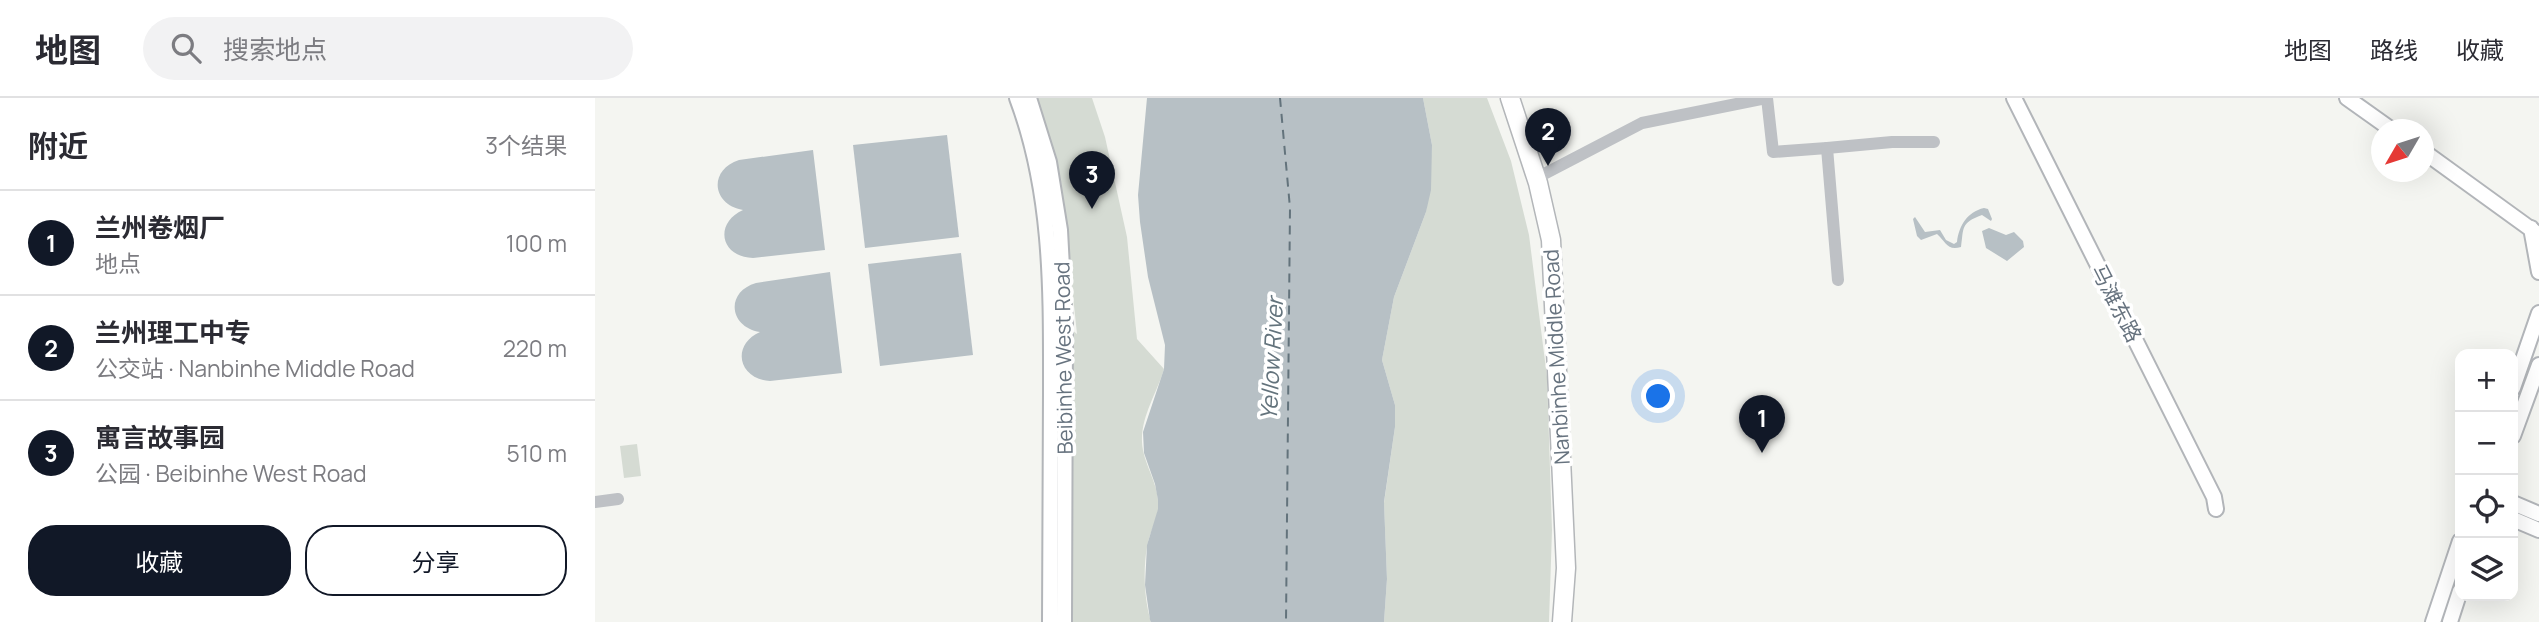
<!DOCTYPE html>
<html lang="zh">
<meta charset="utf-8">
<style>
:root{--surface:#fff;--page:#f2f2f3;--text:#2b2b33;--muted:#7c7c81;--line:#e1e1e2;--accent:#111827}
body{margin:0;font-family:Manrope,"Noto Sans SC",sans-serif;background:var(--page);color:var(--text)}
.controls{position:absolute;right:21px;bottom:21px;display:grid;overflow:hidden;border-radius:14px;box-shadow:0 7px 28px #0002}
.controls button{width:63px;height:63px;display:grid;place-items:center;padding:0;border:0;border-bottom:2px solid var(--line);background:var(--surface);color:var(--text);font:35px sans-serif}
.compass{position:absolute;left:1776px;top:21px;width:63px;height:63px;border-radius:50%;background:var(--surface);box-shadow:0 7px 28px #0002;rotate:231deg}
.you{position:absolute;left:1064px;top:299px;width:24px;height:24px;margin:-18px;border:5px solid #fff;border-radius:50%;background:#1a73e8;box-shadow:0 0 0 10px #1a73e833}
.badge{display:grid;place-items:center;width:46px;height:46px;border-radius:50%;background:var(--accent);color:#fff;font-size:23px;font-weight:700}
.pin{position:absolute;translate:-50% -58px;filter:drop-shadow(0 2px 4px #0008)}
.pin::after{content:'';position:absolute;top:37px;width:24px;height:21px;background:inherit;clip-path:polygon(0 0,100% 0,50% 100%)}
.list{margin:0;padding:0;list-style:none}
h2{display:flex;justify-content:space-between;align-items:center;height:91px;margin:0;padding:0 28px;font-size:30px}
h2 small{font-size:23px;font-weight:400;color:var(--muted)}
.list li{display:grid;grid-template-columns:46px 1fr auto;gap:21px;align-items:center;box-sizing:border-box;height:105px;padding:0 28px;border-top:2px solid var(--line)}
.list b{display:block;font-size:26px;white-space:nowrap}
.list p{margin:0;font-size:23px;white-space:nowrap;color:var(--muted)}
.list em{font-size:23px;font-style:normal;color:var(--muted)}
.actions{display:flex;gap:14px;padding:21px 28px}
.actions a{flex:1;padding:16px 0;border:2px solid var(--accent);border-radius:28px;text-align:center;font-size:24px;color:var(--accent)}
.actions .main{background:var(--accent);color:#fff}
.icon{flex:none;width:38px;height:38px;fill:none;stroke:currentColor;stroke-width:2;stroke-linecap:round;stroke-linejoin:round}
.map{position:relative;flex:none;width:1944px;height:524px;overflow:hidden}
header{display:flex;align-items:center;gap:42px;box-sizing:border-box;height:98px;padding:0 35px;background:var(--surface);border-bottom:2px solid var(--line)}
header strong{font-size:33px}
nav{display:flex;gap:38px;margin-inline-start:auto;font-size:24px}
.search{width:490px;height:63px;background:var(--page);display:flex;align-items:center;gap:18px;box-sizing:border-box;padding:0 24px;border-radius:38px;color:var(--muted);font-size:26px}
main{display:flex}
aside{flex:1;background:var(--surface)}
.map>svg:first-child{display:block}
.green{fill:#d5dbd3}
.water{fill:#b7c0c5}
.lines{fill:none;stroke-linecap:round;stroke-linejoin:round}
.ferry{stroke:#63737c;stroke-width:2;stroke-dasharray:9 7;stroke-linecap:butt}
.major-casing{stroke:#b2b5b9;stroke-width:18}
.highway-casing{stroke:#b3b6b9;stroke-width:21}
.minor{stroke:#bec1c5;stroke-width:12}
.major{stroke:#fff;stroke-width:14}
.highway{stroke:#fff;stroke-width:18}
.labels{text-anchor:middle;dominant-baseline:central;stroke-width:7;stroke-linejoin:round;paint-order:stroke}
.street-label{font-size:21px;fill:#67737f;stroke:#fff}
.water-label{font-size:23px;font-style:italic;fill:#63737c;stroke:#fff}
</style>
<header>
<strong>地图</strong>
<div class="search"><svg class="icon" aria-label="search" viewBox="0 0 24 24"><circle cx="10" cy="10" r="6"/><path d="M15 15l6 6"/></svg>搜索地点</div>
<nav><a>地图</a><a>路线</a><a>收藏</a></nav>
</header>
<main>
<aside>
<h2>附近<small>3个结果</small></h2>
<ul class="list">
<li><span class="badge">1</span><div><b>兰州卷烟厂</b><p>地点</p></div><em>100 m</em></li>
<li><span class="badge">2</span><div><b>兰州理工中专</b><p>公交站 · Nanbinhe Middle Road</p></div><em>220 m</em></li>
<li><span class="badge">3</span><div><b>寓言故事园</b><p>公园 · Beibinhe West Road</p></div><em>510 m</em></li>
</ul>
<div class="actions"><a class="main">收藏</a><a>分享</a></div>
</aside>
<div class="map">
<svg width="1944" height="524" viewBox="0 0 1944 524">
<rect width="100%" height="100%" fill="#f4f5f1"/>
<!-- green -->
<g class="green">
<path d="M439,0H497L510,39L532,139L542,241L569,271C562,295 546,318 547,344C548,367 566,388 563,412C561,425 554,436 552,449C548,472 549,501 556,524H469L470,226L482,236L466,84Z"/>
<polygon points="828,0 892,0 916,63 934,137 952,279 957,432 954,524 789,524 792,481 789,405 800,329 800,307 787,262 799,199 831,114 837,47"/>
<polygon points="42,346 46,378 29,380 25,348"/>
</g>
<!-- water -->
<g class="water">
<polygon points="552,0 828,0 837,47 836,92 831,114 799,199 787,262 800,307 800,329 789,404 792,481 789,524 556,524 555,522 550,487 552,447 563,411 563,402 560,386 549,355 548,334 569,271 570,247 553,179 545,124 543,97"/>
<polygon points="352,37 364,139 270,150 258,47"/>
<path d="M218,52L230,152L158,160C125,159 119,125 148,112C117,107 113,72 144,62Z"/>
<path d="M1389,110L1393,111L1397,121L1396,123L1387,117C1365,125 1369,130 1366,149C1352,153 1351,144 1342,136L1326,142L1322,138L1318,121L1320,119L1330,134L1345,132L1351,142L1359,146L1362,144C1364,128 1372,114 1389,110Z"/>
<polygon points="1394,130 1411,137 1419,134 1428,143 1429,149 1412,163 1391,150 1387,133"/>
<polygon points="366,155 378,257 285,268 273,166"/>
<path d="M235,174L247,275L175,283C143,281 136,247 165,234C134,229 130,194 161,185Z"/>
</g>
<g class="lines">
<!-- ferry -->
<polyline class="ferry" points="685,0 695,110 691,524"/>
<!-- major casing -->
<g class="major-casing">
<g id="major">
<path d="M422,0C458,96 456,194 456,295C456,371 455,448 455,524"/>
<polyline points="434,0 454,64 465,132 470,226 469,524"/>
<polyline points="1419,0 1619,399 1621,411"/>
<polyline points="1752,0 1797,32"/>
<polyline points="1828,53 1944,137"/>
<polyline points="1936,130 1944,174"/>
<polyline points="1918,290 1944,215"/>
<polyline points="1918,338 1944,267"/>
<polyline points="1918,405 1944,416"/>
<polyline points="1918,421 1944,432"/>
<polyline points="1838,524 1865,443"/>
<polyline points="1855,524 1865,493"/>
</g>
</g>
<!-- highway casing -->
<g class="highway-casing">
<polyline id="highway" points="915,0 943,85 956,142 971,470 967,524"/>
</g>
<!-- minor -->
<g class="minor">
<polyline points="1172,0 1178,54 1232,50"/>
<polyline points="951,75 1047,25 1171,0"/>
<polyline points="1243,182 1232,50 1297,44 1339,44"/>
<polyline points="0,404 23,401"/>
</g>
<!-- major -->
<use href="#major" class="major"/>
<!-- highway -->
<use href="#highway" class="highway"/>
</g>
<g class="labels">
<!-- street labels -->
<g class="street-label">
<text transform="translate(1522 205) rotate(63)">马滩东路</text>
<text transform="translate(961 259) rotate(-93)">Nanbinhe Middle Road</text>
<text transform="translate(468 260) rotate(-91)">Beibinhe West Road</text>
</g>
<!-- water labels -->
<g class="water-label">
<text transform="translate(676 261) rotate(-87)">Yellow River</text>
</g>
</g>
</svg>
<div class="controls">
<button>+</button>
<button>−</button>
<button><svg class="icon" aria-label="locate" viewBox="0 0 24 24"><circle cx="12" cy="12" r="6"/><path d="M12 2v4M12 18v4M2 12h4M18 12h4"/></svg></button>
<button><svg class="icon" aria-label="layers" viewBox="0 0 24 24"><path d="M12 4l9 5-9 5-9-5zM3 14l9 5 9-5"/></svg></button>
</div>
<svg class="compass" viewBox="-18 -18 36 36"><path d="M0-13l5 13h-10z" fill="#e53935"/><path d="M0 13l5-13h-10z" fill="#7c7c81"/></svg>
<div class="you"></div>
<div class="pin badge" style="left:1167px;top:355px">1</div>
<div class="pin badge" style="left:953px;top:68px">2</div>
<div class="pin badge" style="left:497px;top:111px">3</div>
</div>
</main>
